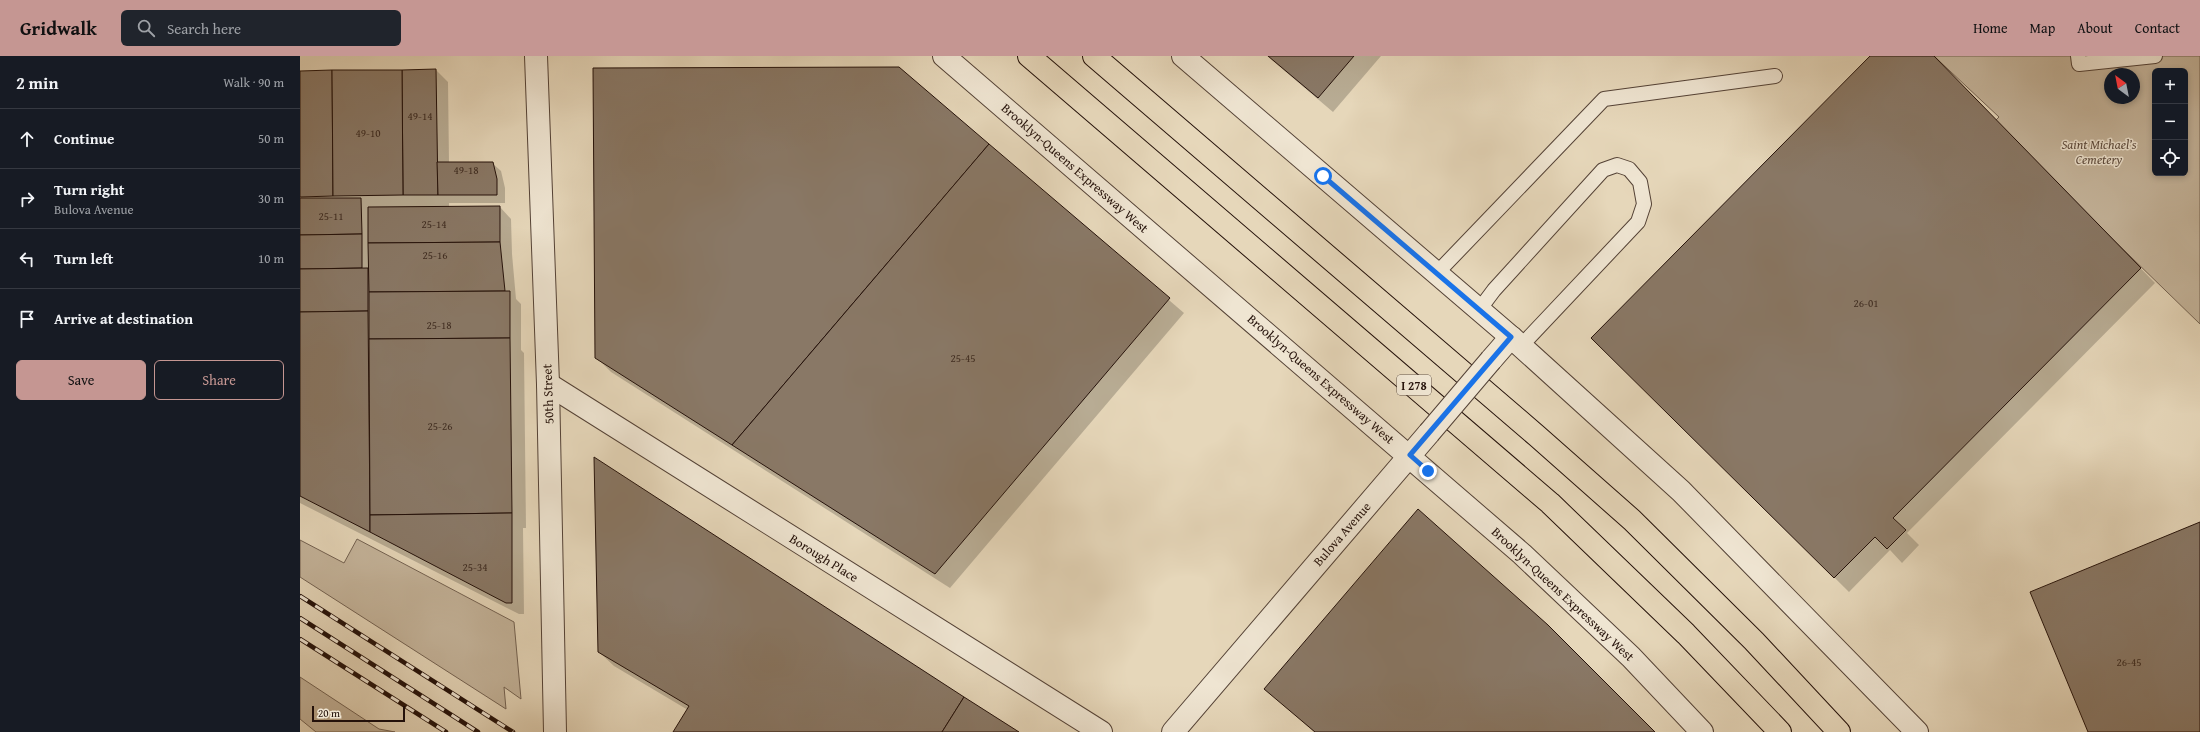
<!DOCTYPE html>
<meta charset="utf-8">
<style>
:root{--surface:#171b24;--page:#20242c;--text:#f1f3f6;--muted:#9ea1a6;--line:#363941;--accent:#c59692}
body{margin:0;font-family:"Gentium Book Plus",serif;background:var(--page);color:var(--text)}
.controls{position:absolute;right:12px;top:12px;display:grid;overflow:hidden;border-radius:6px;box-shadow:0 2px 6px #0003}
.controls button{width:36px;height:36px;display:grid;place-items:center;padding:0;border:0;border-bottom:1px solid var(--line);background:var(--surface);color:var(--text);font:20px sans-serif}
.compass{position:absolute;left:1804px;top:12px;width:36px;height:36px;border-radius:50%;background:var(--surface);box-shadow:0 2px 6px #0003;rotate:328deg}
.scale{position:absolute;left:12px;bottom:10px;width:93px;box-sizing:border-box;padding-left:4px;border:2px solid #24110a;border-top:0;font-size:11px;line-height:14px;white-space:nowrap;color:#24110a;-webkit-text-stroke:3px #efe5d2;paint-order:stroke}
.stop{position:absolute;width:12px;height:12px;margin:-9px;border:3px solid #1a73e8;border-radius:50%;background:#fff}
.stop.end{background:#1a73e8;border-color:#fff;box-shadow:0 1px 4px #0008}
.list{margin:0;padding:0;list-style:none}
h2{display:flex;justify-content:space-between;align-items:center;height:52px;margin:0;padding:0 16px;font-size:17px}
h2 small{font-size:13px;font-weight:400;color:var(--muted)}
.list li{display:grid;grid-template-columns:26px 1fr auto;gap:12px;align-items:center;box-sizing:border-box;height:60px;padding:0 16px;border-top:1px solid var(--line)}
.list b{display:block;font-size:15px;white-space:nowrap}
.list p{margin:0;font-size:13px;white-space:nowrap;color:var(--muted)}
.list em{font-size:13px;font-style:normal;color:var(--muted)}
.actions{display:flex;gap:8px;padding:12px 16px}
.actions a{flex:1;padding:9px 0;border:1px solid var(--accent);border-radius:6px;text-align:center;font-size:14px;color:var(--accent)}
.actions .main{background:var(--accent);color:#111}
.icon{flex:none;width:22px;height:22px;fill:none;stroke:currentColor;stroke-width:2;stroke-linecap:round;stroke-linejoin:round}
.map{position:relative;flex:none;width:1900px;height:676px;overflow:hidden}
header{display:flex;align-items:center;gap:24px;box-sizing:border-box;height:56px;padding:0 20px;background:var(--accent);color:#111}
header strong{font-size:19px}
nav{display:flex;gap:22px;margin-inline-start:auto;font-size:14px}
.search{width:280px;height:36px;background:var(--page);display:flex;align-items:center;gap:10px;box-sizing:border-box;padding:0 14px;border-radius:6px;color:var(--muted);font-size:15px}
main{display:flex}
aside{flex:1;background:var(--surface)}
.map>svg:first-child{display:block}
.green{fill:#c5b59c;stroke:#746353;fill-rule:evenodd}
.shadow{fill:#0003}
.building{fill:#897866;stroke:#24110a}
.lines{fill:none;stroke-linecap:round;stroke-linejoin:round}
.service-casing{stroke:#544236;stroke-width:16}
.minor-casing{stroke:#544236;stroke-width:24}
.tertiary-casing{stroke:#544236;stroke-width:24}
.motorway-casing{stroke:#24110a;stroke-width:24}
.service{stroke:#efe5d2;stroke-width:14}
.minor{stroke:#efe5d2;stroke-width:22}
.tertiary{stroke:#efe5d2;stroke-width:22}
.motorway{stroke:#e6d7ba;stroke-width:22}
.rail-casing{stroke:#24110a;stroke-width:4.5}
.rail{stroke:#efe5d2;stroke-width:3;stroke-dasharray:9;stroke-linecap:butt}
.minor-bridge-casing{stroke:#544236;stroke-width:24;stroke-linecap:butt}
.minor-bridge{stroke:#efe5d2;stroke-width:22}
.route{stroke:#1a73e8;stroke-width:5}
.labels{text-anchor:middle;dominant-baseline:central;stroke-width:3;stroke-linejoin:round;paint-order:stroke}
.number-label{font-size:11px;fill:#3d2b21}
.shield{fill:#efe5d2;stroke:#615146;stroke-width:1}
.shield-label{font-size:12px;font-weight:bold;fill:#24110a}
.park-label{font-size:13px;font-style:italic;fill:#5c4a3d;stroke:#efe5d2}
.street-label{font-size:13px;fill:#24110a;stroke:#efe5d2}
</style>
<header>
<strong>Gridwalk</strong>
<div class="search"><svg class="icon" aria-label="search" viewBox="0 0 24 24"><circle cx="10" cy="10" r="6"/><path d="M15 15l6 6"/></svg>Search here</div>
<nav><a>Home</a><a>Map</a><a>About</a><a>Contact</a></nav>
</header>
<main>
<aside>
<h2>2 min<small>Walk · 90 m</small></h2>
<ul class="list">
<li><svg class="icon" aria-label="ahead" viewBox="0 0 24 24"><path d="M12 20V5M6 11l6-6 6 6"/></svg><div><b>Continue</b></div><em>50 m</em></li>
<li><svg class="icon" aria-label="right" viewBox="0 0 24 24"><path d="M7 20v-9h11M14 6l5 5-5 5"/></svg><div><b>Turn right</b><p>Bulova Avenue</p></div><em>30 m</em></li>
<li><svg class="icon" aria-label="left" viewBox="0 0 24 24"><path d="M17 20v-9H6M10 6l-5 5 5 5"/></svg><div><b>Turn left</b></div><em>10 m</em></li>
<li><svg class="icon" aria-label="arrive" viewBox="0 0 24 24"><path d="M6 21V4h12l-3 4 3 4H6"/></svg><div><b>Arrive at destination</b></div></li>
</ul>
<div class="actions"><a class="main">Save</a><a>Share</a></div>
</aside>
<div class="map">
<svg width="1900" height="676" viewBox="0 0 1900 676">
<rect width="100%" height="100%" fill="#e6d7ba"/>
<filter id="stains"><feTurbulence type="fractalNoise" baseFrequency=".005" numOctaves="4"/><feColorMatrix values="0 0 0 0 .2 0 0 0 0 .09 0 0 0 0 .02 0 0 0 .5 -.17"/></filter>
<radialGradient id="worn" r=".72"><stop offset=".6" stop-color="#630" stop-opacity="0"/><stop offset="1" stop-color="#630" stop-opacity=".3"/></radialGradient>
<!-- green -->
<g class="green">
<path d="M1634,0H1900V268L1693,67L1699,61ZM1855,15H1885V117H1855ZM1810,18H1834V42H1810Z"/>
<polygon points="57,483 214,566 221,643 204,631 206,653 0,521 0,484 44,507"/>
<polygon points="0,621 79,673 95,676 16,676 0,663"/>
</g>
<!-- shadow -->
<g class="shadow">
<polygon points="967,0 1081,0 1033,56"/>
<polygon points="1571,0 1633,0 1855,227 1607,477 1619,489 1602,507 1590,494 1549,536 1293,282"/>
<polygon points="599,12 884,257 650,532 311,316 296,301"/>
<polygon points="136,14 148,26 149,107 192,107 201,115 205,132 205,147 149,147 149,151 200,151 211,163 212,198 216,243 221,248 221,294 224,297 226,472 223,472 224,558 219,558 0,447 0,16"/>
<polygon points="299,596 717,676 374,676 388,654 314,610"/>
<polygon points="965,633 1353,676 1014,676"/>
</g>
<!-- building -->
<g class="building">
<polygon points="968,0 1054,0 1018,42"/>
<polygon points="1570,0 1634,0 1841,212 1593,462 1606,474 1587,493 1575,481 1534,522 1291,282"/>
<polygon points="599,11 689,88 432,389 295,302 293,12"/>
<polygon points="136,13 138,139 103,139 102,14"/>
<polygon points="32,14 33,140 0,141 0,15"/>
<polygon points="32,14 102,14 103,139 33,140"/>
<polygon points="689,88 870,242 635,518 432,389"/>
<polygon points="137,106 193,106 197,123 197,139 138,139"/>
<polygon points="0,142 61,142 62,178 0,179"/>
<polygon points="200,150 200,186 68,187 68,151"/>
<polygon points="62,178 62,212 0,213 0,179"/>
<polygon points="200,186 205,235 69,236 68,187"/>
<polygon points="68,212 68,255 0,256 0,213"/>
<polygon points="210,235 210,282 69,283 69,236"/>
<polygon points="68,255 70,459 70,476 0,440 0,256"/>
<polygon points="210,282 212,457 70,459 69,283"/>
<polygon points="294,401 664,641 642,676 373,676 389,650 298,596"/>
<polygon points="1118,453 1248,569 1355,676 1015,676 964,633"/>
<polygon points="212,457 212,547 206,547 70,476 70,459"/>
<polygon points="1900,466 1900,676 1788,676 1730,536"/>
<polygon points="664,641 719,676 642,676"/>
</g>
<g class="lines">
<!-- service casing -->
<g class="service-casing">
<g id="service">
<polyline points="1778,0 1779,8 1855,0"/>
<polyline points="1137,217 1304,43 1475,20"/>
<polyline points="1179,254 1194,234 1303,114 1317,109 1329,113 1340,126 1344,148 1338,166 1221,290"/>
</g>
</g>
<!-- minor casing -->
<g class="minor-casing">
<g id="minor">
<polyline points="236,0 248,328 255,676"/>
<polyline points="1191,304 1211,281"/>
<polyline points="248,328 801,676"/>
<polyline points="873,676 1129,377"/>
</g>
</g>
<!-- tertiary casing -->
<g class="tertiary-casing">
<g id="tertiary">
<polyline points="644,0 1222,498 1331,601 1402,676"/>
<polyline points="883,0 1211,281 1381,435 1617,676"/>
</g>
</g>
<!-- motorway casing -->
<g class="motorway-casing">
<g id="motorway">
<polyline points="729,0 1250,447 1386,578 1480,676"/>
<polyline points="794,0 1237,380 1332,464 1454,585 1539,676"/>
</g>
</g>
<!-- service -->
<use href="#service" class="service"/>
<!-- minor -->
<use href="#minor" class="minor"/>
<!-- tertiary -->
<use href="#tertiary" class="tertiary"/>
<!-- motorway -->
<use href="#motorway" class="motorway"/>
<!-- rail casing -->
<g class="rail-casing">
<g id="rail">
<polyline points="0,540 213,676"/>
<polyline points="0,562 178,676"/>
<polyline points="0,583 146,676"/>
</g>
</g>
<!-- rail -->
<use href="#rail" class="rail"/>
<!-- minor-bridge casing -->
<g class="minor-bridge-casing">
<polyline id="minor-bridge" points="1129,377 1191,304"/>
</g>
<!-- minor-bridge -->
<use href="#minor-bridge" class="minor-bridge"/>
</g>
<g class="lines">
<!-- route -->
<polyline class="route" points="1023,120 1211,281 1110,399 1128,415"/>
</g>
<g class="labels">
<!-- number labels -->
<g class="number-label">
<text x="120" y="60">49-14</text>
<text x="68" y="77">49-10</text>
<text x="166" y="114">49-18</text>
<text x="31" y="160">25-11</text>
<text x="134" y="168">25-14</text>
<text x="135" y="199">25-16</text>
<text x="1566" y="247">26-01</text>
<text x="139" y="269">25-18</text>
<text x="663" y="302">25-45</text>
<text x="140" y="370">25-26</text>
<text x="175" y="511">25-34</text>
<text x="1829" y="606">26-45</text>
</g>
<!-- shield labels -->
<rect class="shield" x="1097" y="319" width="34" height="20" rx="3"/>
<g class="shield-label">
<text x="1114" y="329">I 278</text>
</g>
<!-- park labels -->
<g class="park-label">
<text x="1799" y="88">Saint Michael’s<tspan x="1799" dy="15">Cemetery</tspan></text>
</g>
<!-- street labels -->
<g class="street-label">
<text transform="translate(775 112) rotate(41)">Brooklyn-Queens Expressway West</text>
<text transform="translate(1021 323) rotate(41)">Brooklyn-Queens Expressway West</text>
<text transform="translate(248 338) rotate(-92)">50th Street</text>
<text transform="translate(1042 478) rotate(-49)">Bulova Avenue</text>
<text transform="translate(524 502) rotate(32)">Borough Place</text>
<text transform="translate(1263 538) rotate(43)">Brooklyn-Queens Expressway West</text>
</g>
</g>
<rect width="100%" height="100%" filter="url(#stains)"/>
<rect width="100%" height="100%" fill="url(#worn)"/>
</svg>
<div class="controls">
<button>+</button>
<button>−</button>
<button><svg class="icon" aria-label="locate" viewBox="0 0 24 24"><circle cx="12" cy="12" r="6"/><path d="M12 2v4M12 18v4M2 12h4M18 12h4"/></svg></button>
</div>
<svg class="compass" viewBox="-18 -18 36 36"><path d="M0-13l5 13h-10z" fill="#e53935"/><path d="M0 13l5-13h-10z" fill="#9ea1a6"/></svg>
<div class="scale">20 m</div>
<div class="stop" style="left:1023px;top:120px"></div>
<div class="stop end" style="left:1128px;top:415px"></div>
</div>
</main>
